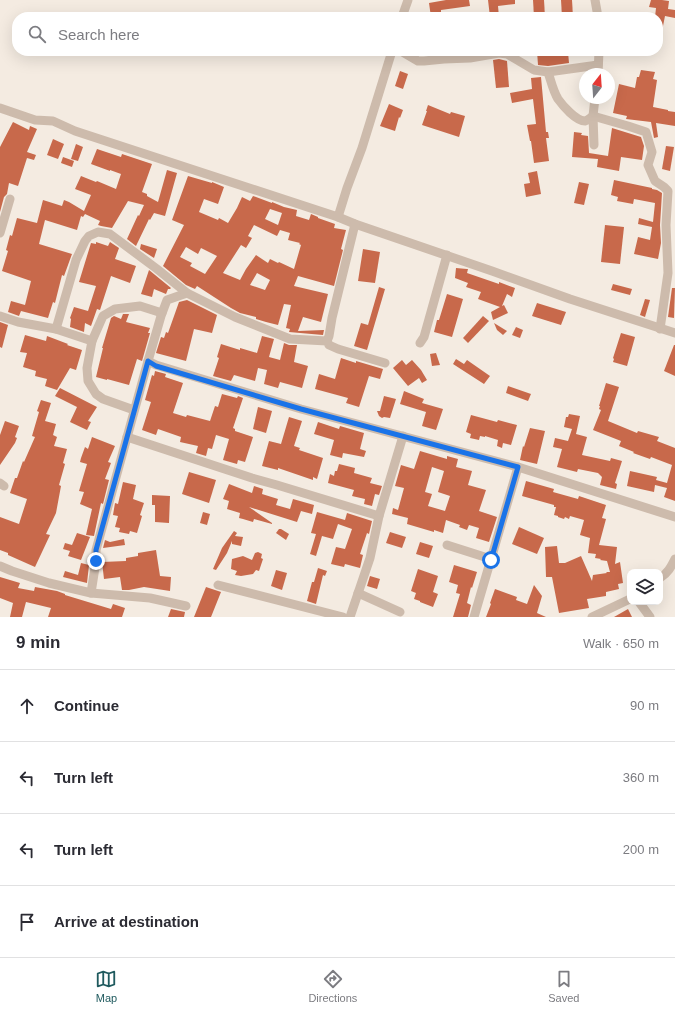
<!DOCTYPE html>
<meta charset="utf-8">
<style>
:root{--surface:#fff;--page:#f2f2f3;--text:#2b2b33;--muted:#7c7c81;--line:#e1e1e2;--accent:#1f5a5e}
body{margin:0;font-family:Helvetica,sans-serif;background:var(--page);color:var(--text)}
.controls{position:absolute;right:12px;bottom:12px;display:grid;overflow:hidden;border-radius:8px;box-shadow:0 4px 16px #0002}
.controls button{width:36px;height:36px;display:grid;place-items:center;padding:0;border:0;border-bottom:1px solid var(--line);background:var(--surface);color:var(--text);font:20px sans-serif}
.compass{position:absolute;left:579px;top:68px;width:36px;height:36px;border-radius:50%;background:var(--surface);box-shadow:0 4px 16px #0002;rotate:17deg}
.stop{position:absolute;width:12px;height:12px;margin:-9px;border:3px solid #1a73e8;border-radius:50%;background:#fff}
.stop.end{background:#1a73e8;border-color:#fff;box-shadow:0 1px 4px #0008}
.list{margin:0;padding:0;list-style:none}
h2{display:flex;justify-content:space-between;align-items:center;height:52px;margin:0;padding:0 16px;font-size:17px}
h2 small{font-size:13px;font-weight:400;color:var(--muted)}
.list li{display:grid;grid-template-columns:26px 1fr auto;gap:12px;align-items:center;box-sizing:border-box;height:72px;padding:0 16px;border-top:1px solid var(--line)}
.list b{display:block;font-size:15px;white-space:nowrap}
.list em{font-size:13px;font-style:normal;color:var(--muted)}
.icon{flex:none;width:22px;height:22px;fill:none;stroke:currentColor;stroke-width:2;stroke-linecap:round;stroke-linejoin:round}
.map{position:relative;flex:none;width:675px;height:617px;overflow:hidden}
.search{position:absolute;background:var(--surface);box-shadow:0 4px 16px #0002;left:12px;right:12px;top:12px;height:44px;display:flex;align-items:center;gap:10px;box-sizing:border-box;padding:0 14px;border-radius:16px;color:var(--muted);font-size:15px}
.sheet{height:340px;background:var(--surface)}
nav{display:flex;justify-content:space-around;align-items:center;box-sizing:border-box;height:56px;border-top:1px solid var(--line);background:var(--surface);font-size:11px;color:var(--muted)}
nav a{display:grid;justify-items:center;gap:2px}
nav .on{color:var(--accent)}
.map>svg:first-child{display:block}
.building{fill:#c8694b;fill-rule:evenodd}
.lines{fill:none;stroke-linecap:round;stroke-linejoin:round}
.street{stroke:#cdbbac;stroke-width:9}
.route{stroke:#1a73e8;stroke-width:5}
</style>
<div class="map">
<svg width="675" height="617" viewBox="0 0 675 617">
<rect width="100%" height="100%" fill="#f4ebe1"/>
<!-- building -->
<g class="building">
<polygon points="446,0 469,0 470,6 441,10 441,17 431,17 429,3"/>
<polygon points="488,0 515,0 515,4 498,6 499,17 490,17"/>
<polygon points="533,0 544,0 545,17 534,17"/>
<polygon points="561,0 572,0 573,17 562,17"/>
<polygon points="651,0 662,0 669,1 668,9 675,10 675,18 665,16 661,36 658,36 658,17 655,17 656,8 649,7"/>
<polygon points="537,51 548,51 548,54 568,52 569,63 548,66 538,65"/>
<polygon points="499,59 507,61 509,87 496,88 493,60"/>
<polygon points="641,70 655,72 653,79 657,80 653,107 668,110 668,111 675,112 675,126 656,123 658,137 654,138 651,122 626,119 627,116 613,113 619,84 635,88 637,77 639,77"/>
<polygon points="400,71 408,74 403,89 395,86"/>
<polygon points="541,77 546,132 548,132 549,138 546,138 549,161 534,163 531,141 530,141 527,125 536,124 533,99 512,103 510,93 532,89 531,78"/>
<polygon points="389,104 403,110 400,118 399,117 395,131 380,126"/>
<polygon points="428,105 450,114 451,112 465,116 459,137 422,125 427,111 426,111"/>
<polygon points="13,122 29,130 30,126 37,129 27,152 36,155 34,160 27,158 18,186 9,183 7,194 4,197 0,212 0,147"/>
<polygon points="612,128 641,137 644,146 642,160 621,157 619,171 597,167 598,159 572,157 574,132 582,133 581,135 588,136 589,153 608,156"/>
<polygon points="53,139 64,144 58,159 47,155"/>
<polygon points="76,144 83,147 78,161 71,159"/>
<polygon points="666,146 674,147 670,171 662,169"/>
<polygon points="97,149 121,157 122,154 152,164 142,192 147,194 147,196 158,202 167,170 177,173 165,216 154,213 150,220 149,219 136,246 127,239 138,215 139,216 144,205 128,201 112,228 101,226 98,225 100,221 85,214 83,217 81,216 77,230 45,220 39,244 72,254 64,276 62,275 55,303 53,302 48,318 21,311 19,316 8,312 11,301 25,305 31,281 2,271 8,251 6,250 10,235 12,236 17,218 37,223 43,200 62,206 64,200 69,202 84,211 91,195 75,189 81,176 96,182 97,181 116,189 121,174 110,170 110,171 91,164"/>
<polygon points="63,157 74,161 72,167 61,163"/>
<polygon points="537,171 541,194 526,197 524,184 530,183 528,173"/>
<path d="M188,176L212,183V182L224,187L218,204L204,199L199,212L218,220L219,218L228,223L237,208L242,197L250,201L253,196L272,203V202L284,207L297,210L296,216L309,220L311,214L318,217V218L335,224L334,228L346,230L341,249L343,250L334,286L298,276L294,286L328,294L321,322L303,317L298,331L324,330L323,335L289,332L290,329L286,328L291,305L284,304L278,325L266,322L256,319V317L240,313L231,308L197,286L195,289L186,285L163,266L184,225L172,220ZM270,209L282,213L278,225L265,219ZM254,225L277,236L280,230L290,233L288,240L300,243L299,244L301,245L294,269L279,262L278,263L270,259L268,263L256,255L246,269L240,280L223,273L241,245L246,248L252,238L248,236ZM186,247L198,254L201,248L217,256L205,274L190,266L192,263L180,257ZM257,273L270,280L265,290L250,285Z"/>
<polygon points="614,180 652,188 652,189 657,190 662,193 660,225 661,243 658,259 634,254 638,237 650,240 652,227 638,224 639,218 653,222 655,203 634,199 633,204 617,201 618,197 611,195"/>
<polygon points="579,182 589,184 584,205 574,203"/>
<polygon points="605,225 624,227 620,264 601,262"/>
<polygon points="96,242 108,246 110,242 119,248 115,259 136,266 130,283 111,276 100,310 97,309 91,326 85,323 84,332 70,327 71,319 70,318 74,307 88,311 96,286 79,282 91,243 96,244"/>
<polygon points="141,244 157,249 154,258 140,249"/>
<polygon points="363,249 380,252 375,283 358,281"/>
<polygon points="456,268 467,269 468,269 467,273 499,284 499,282 515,288 512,297 507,294 502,306 504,305 508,313 493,320 491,312 500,307 478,299 481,292 466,287 468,283 455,278"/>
<polygon points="149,270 171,288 170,289 168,289 166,294 154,289 152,297 141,294"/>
<polygon points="613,284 632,289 630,295 611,290"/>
<polygon points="379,287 385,289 367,350 354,346 361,323 368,325"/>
<polygon points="672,288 675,288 674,318 668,317"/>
<polygon points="447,294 463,299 452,337 434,332 437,320 439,320"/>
<polygon points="645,299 650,300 645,317 640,315"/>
<polygon points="187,300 217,315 212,333 194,329 186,361 156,353 161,337 164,338 166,332 168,333 179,302"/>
<polygon points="537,303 566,312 561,325 532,316"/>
<polygon points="123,314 129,314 126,322 150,328 148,333 150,333 142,361 137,359 129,385 107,379 107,380 96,377 103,348 102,348 111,318 114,316 121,319"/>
<polygon points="483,316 489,321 468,343 463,338"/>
<polygon points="0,322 8,325 2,348 0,347"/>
<polygon points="494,323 507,331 503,335 497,330"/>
<polygon points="516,327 523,330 520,338 512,335"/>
<polygon points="621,333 635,337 627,366 613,362 614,359 613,358"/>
<polygon points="25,335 46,341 47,336 68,344 67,345 82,350 76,370 70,368 57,390 45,386 47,379 35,376 36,371 23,367 27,353 20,352"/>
<polygon points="262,336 274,339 269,357 280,360 284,343 289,345 297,345 294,362 308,366 302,388 280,382 278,388 264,384 267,370 258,368 255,381 234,375 231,381 213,376 219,358 217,357 221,344 240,350 240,348 257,353"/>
<polygon points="674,345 675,345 675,376 664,371"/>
<polygon points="436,353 440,365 432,366 430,354"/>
<polygon points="341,358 356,363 356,361 383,369 380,379 369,376 359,407 346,403 348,398 315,389 319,374 335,379"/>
<polygon points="456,359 464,364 467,360 490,376 484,384 453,364"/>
<polygon points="402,360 406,365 412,360 421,370 427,380 422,383 419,378 408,386 393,368"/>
<polygon points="155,371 166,374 165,377 183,383 173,413 186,417 187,415 210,421 215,406 218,407 222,394 237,398 238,396 243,398 233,428 235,429 235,431 253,437 245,462 238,460 237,464 223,460 229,439 216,435 212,449 208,448 206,456 196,453 198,446 180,442 181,437 158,429 156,435 142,430 151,402 145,400 152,375 154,376"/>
<polygon points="606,383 619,387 608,421 637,433 638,431 659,437 657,441 675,448 675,501 664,497 667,488 655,485 654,492 627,486 630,471 657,477 656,480 667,483 672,465 651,457 650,459 633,453 634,452 619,446 621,441 593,430 601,410 599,409 600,406 599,406"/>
<polygon points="508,386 531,394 528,401 506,393"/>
<polygon points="60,388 97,407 88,421 91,422 87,430 70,422 77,407 55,396"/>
<polygon points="404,391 424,399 422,403 443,409 436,430 422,426 426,412 400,404"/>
<polygon points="384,396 396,399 390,418 384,417 382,418 379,416 377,411 380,411"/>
<polygon points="41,400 51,403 45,421 56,424 53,435 57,437 54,446 67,449 63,463 65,464 59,485 61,486 56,513 46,534 50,535 35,567 8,555 8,553 0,550 0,517 19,524 27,499 10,493 15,478 17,478 23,461 24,462 35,437 32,436 39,412 37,411"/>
<polygon points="258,407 272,411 266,433 253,429"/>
<polygon points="569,414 580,416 576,434 587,437 582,455 610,461 611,458 622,461 615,483 617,484 616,489 600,485 602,477 598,473 578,469 577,472 557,467 562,449 553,447 555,438 568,441 572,429 564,427 566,417 568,417"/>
<polygon points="471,415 497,422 498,420 517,425 511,445 503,443 502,448 497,446 498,440 485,436 485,437 480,436 479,440 470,438 471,434 466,432"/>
<polygon points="289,417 302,421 294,446 300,448 299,450 323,458 317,479 313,477 313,480 278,468 278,470 262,466 269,441 281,444"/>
<polygon points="5,421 19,426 15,437 17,438 15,443 0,465 0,435"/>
<polygon points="318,422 339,429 340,426 364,433 360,449 366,451 364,457 343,453 342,458 330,455 334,440 314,434"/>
<polygon points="530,428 545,431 537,464 520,460 523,446 524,447"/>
<polygon points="92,437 115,446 108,462 111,463 105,479 109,480 103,504 101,503 94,536 86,535 92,509 80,504 84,492 79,491 87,464 80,462 81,458 85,447 88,449"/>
<path d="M420,451L447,459V456L458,459L456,467L472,471L468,485L486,490L479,511L497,517L489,542L476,538L479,528L469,525L467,530L459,527L460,525L446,520L443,533L434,530V532L407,524L408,518L392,514L393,508L398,510L404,488L395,486L401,465L414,469ZM432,467L444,471L438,492L450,496L445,511L428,506L432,494L425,492Z"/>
<polygon points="339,464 355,468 354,473 372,478 370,483 382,486 379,495 375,494 372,506 364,504 365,499 352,496 354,490 328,483 330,474 334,476 335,471 337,471"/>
<polygon points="189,472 216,480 209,503 182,494"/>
<polygon points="526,481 554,489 553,492 578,499 579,496 606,505 602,518 606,519 599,545 617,547 615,564 620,562 623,583 618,584 619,589 606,592 606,596 587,599 589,608 559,613 552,577 546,577 545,547 557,546 559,563 565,563 581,556 592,581 593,575 607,573 606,572 610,572 607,561 600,560 601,559 595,558 596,554 588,553 590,538 580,535 584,520 570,516 569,519 565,517 564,519 558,517 558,516 554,515 556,507 554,507 554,505 522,496"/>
<polygon points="123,482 136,485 133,499 144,503 140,515 142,516 137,533 130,531 129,534 119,532 120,528 115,527 118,516 113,515 115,503 118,504"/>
<polygon points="229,484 252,493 254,486 263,489 262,494 278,499 276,505 290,509 293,499 314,505 312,514 301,511 297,522 249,507 272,523 272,524 254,519 253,522 243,519 239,518 240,513 227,509 229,501 223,499"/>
<polygon points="152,495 170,496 169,523 155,522 155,505 152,505"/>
<polygon points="203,512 210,514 207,525 200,523"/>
<polygon points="317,512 345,520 347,513 372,521 369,534 367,533 360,554 363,555 360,568 345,564 344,567 331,564 336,547 345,549 352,529 338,524 333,539 322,536 316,556 310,554 316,534 311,533"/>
<polygon points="519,527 544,538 537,554 512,544"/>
<polygon points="279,529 281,529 289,534 286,540 276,533"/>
<polygon points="234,531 237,533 235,536 243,537 241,546 232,544 232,541 227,553 216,570 213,569 222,548"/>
<polygon points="390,532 406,537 402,548 386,543"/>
<polygon points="77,533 90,537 81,560 68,556 70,551 63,549 65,543 72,545"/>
<polygon points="124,539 125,545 103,548 105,540 110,542"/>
<polygon points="420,542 433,546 429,558 416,554"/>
<polygon points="156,550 160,576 171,577 170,591 144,587 129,590 122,590 120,577 104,579 102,562 126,561 126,558 138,556 138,553"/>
<polygon points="258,552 262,554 261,558 263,559 259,571 256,570 253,574 241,576 235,575 237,571 231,569 232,559 243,556 252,560 255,553"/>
<polygon points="81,563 89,565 87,583 63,577 65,571 78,575"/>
<polygon points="454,565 477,572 472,588 471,587 467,603 471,605 468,617 453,617 460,594 456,593 458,585 449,582"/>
<polygon points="318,568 327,571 325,576 323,575 316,604 307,601 312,582 314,582"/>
<polygon points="418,569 438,576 433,592 438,594 433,607 420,602 420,601 414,599 416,593 411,591"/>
<polygon points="276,570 287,573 282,590 271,586"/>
<polygon points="370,576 380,579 377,589 367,586"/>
<polygon points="0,577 20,583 18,588 34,591 35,587 57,591 65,594 65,595 111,609 113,604 125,608 122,617 48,617 51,608 26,602 22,617 10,617 13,603 0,598"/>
<polygon points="534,585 542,596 537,613 546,617 486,617 491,604 490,603 495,589 517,597 516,600 527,604"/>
<polygon points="206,587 221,592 211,617 194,617"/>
<polygon points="171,609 185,612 184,617 168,617"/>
<polygon points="628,609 632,617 614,617"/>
</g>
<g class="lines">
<!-- street -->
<g class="street">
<polyline points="595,0 598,17"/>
<polyline points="402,17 408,0"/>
<polyline points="401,51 418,61 424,61 444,59 470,58 499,53 507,54 534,70 548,72 598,65"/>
<path d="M548,72C551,81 553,91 558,99C563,106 576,121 585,121C588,120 590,118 593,116L628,126L646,132L652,152L648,165L655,181L664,187L668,191L666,225L668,273L660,329"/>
<polyline points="598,74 599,51"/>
<polyline points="0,108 35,120 53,121 75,131 338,217 355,224 492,271 570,299 675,333"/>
<polyline points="594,145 593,116 595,98"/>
<polyline points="338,217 347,188 362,148 392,51"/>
<polyline points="0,233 10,199"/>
<polyline points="187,293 167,300 161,316 148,361 156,365 301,409 518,467 675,517"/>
<polyline points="0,316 18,322 56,329 92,341"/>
<polyline points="56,329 76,260 85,241 89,236 98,232 110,234 157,269 187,293 235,317 290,339 327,341 329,345 338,349 385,363"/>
<polyline points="327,341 329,336 332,318 355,224"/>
<polyline points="420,343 424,337 447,255"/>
<polyline points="134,410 103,399 96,394 88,381 87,368 92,341 103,316 115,309 140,306 162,313"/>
<polyline points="127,437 252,478 277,485 379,516"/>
<polyline points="0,483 4,486"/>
<polyline points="447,545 491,559"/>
<polyline points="0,566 12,571 49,583 91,593 150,598 186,606"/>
<path d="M660,578C668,573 671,567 675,559"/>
<polyline points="218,585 343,617"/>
<polyline points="91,593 96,561 96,550 148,361"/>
<polyline points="358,593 400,612"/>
<polyline points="639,602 650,617"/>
<polyline points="350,617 370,558 379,516 403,436"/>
<polyline points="474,617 518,467"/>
<polyline points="592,617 630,599"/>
</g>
</g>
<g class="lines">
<!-- route -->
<polyline class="route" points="96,561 96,550 148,361 156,366 301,409 518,467 491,560"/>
</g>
</svg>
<div class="controls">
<button><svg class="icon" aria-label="layers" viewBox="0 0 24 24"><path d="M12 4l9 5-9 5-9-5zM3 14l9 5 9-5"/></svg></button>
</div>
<svg class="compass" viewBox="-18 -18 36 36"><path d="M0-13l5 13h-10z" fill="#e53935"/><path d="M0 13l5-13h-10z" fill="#7c7c81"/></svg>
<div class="stop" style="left:491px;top:560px"></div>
<div class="stop end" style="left:96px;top:561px"></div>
<div class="search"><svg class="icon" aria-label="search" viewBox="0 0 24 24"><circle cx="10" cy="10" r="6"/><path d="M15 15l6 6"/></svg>Search here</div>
</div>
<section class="sheet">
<h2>9 min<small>Walk · 650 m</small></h2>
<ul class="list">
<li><svg class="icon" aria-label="ahead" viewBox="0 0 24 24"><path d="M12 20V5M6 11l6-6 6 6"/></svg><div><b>Continue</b></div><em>90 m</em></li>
<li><svg class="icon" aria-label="left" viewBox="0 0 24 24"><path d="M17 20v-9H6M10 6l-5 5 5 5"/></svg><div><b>Turn left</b></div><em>360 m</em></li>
<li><svg class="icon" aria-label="left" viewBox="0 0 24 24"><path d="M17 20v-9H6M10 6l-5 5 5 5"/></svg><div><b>Turn left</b></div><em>200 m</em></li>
<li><svg class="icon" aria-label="arrive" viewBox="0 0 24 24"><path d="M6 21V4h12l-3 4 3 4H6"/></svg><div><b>Arrive at destination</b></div></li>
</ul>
</section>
<nav>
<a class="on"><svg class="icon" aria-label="map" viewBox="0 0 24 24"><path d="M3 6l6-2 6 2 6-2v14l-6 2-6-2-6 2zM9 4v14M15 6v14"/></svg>Map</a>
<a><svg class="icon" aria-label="directions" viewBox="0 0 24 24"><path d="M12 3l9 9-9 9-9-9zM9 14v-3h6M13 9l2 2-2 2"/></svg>Directions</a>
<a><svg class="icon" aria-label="saved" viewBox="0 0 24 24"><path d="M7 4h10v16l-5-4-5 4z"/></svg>Saved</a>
</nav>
